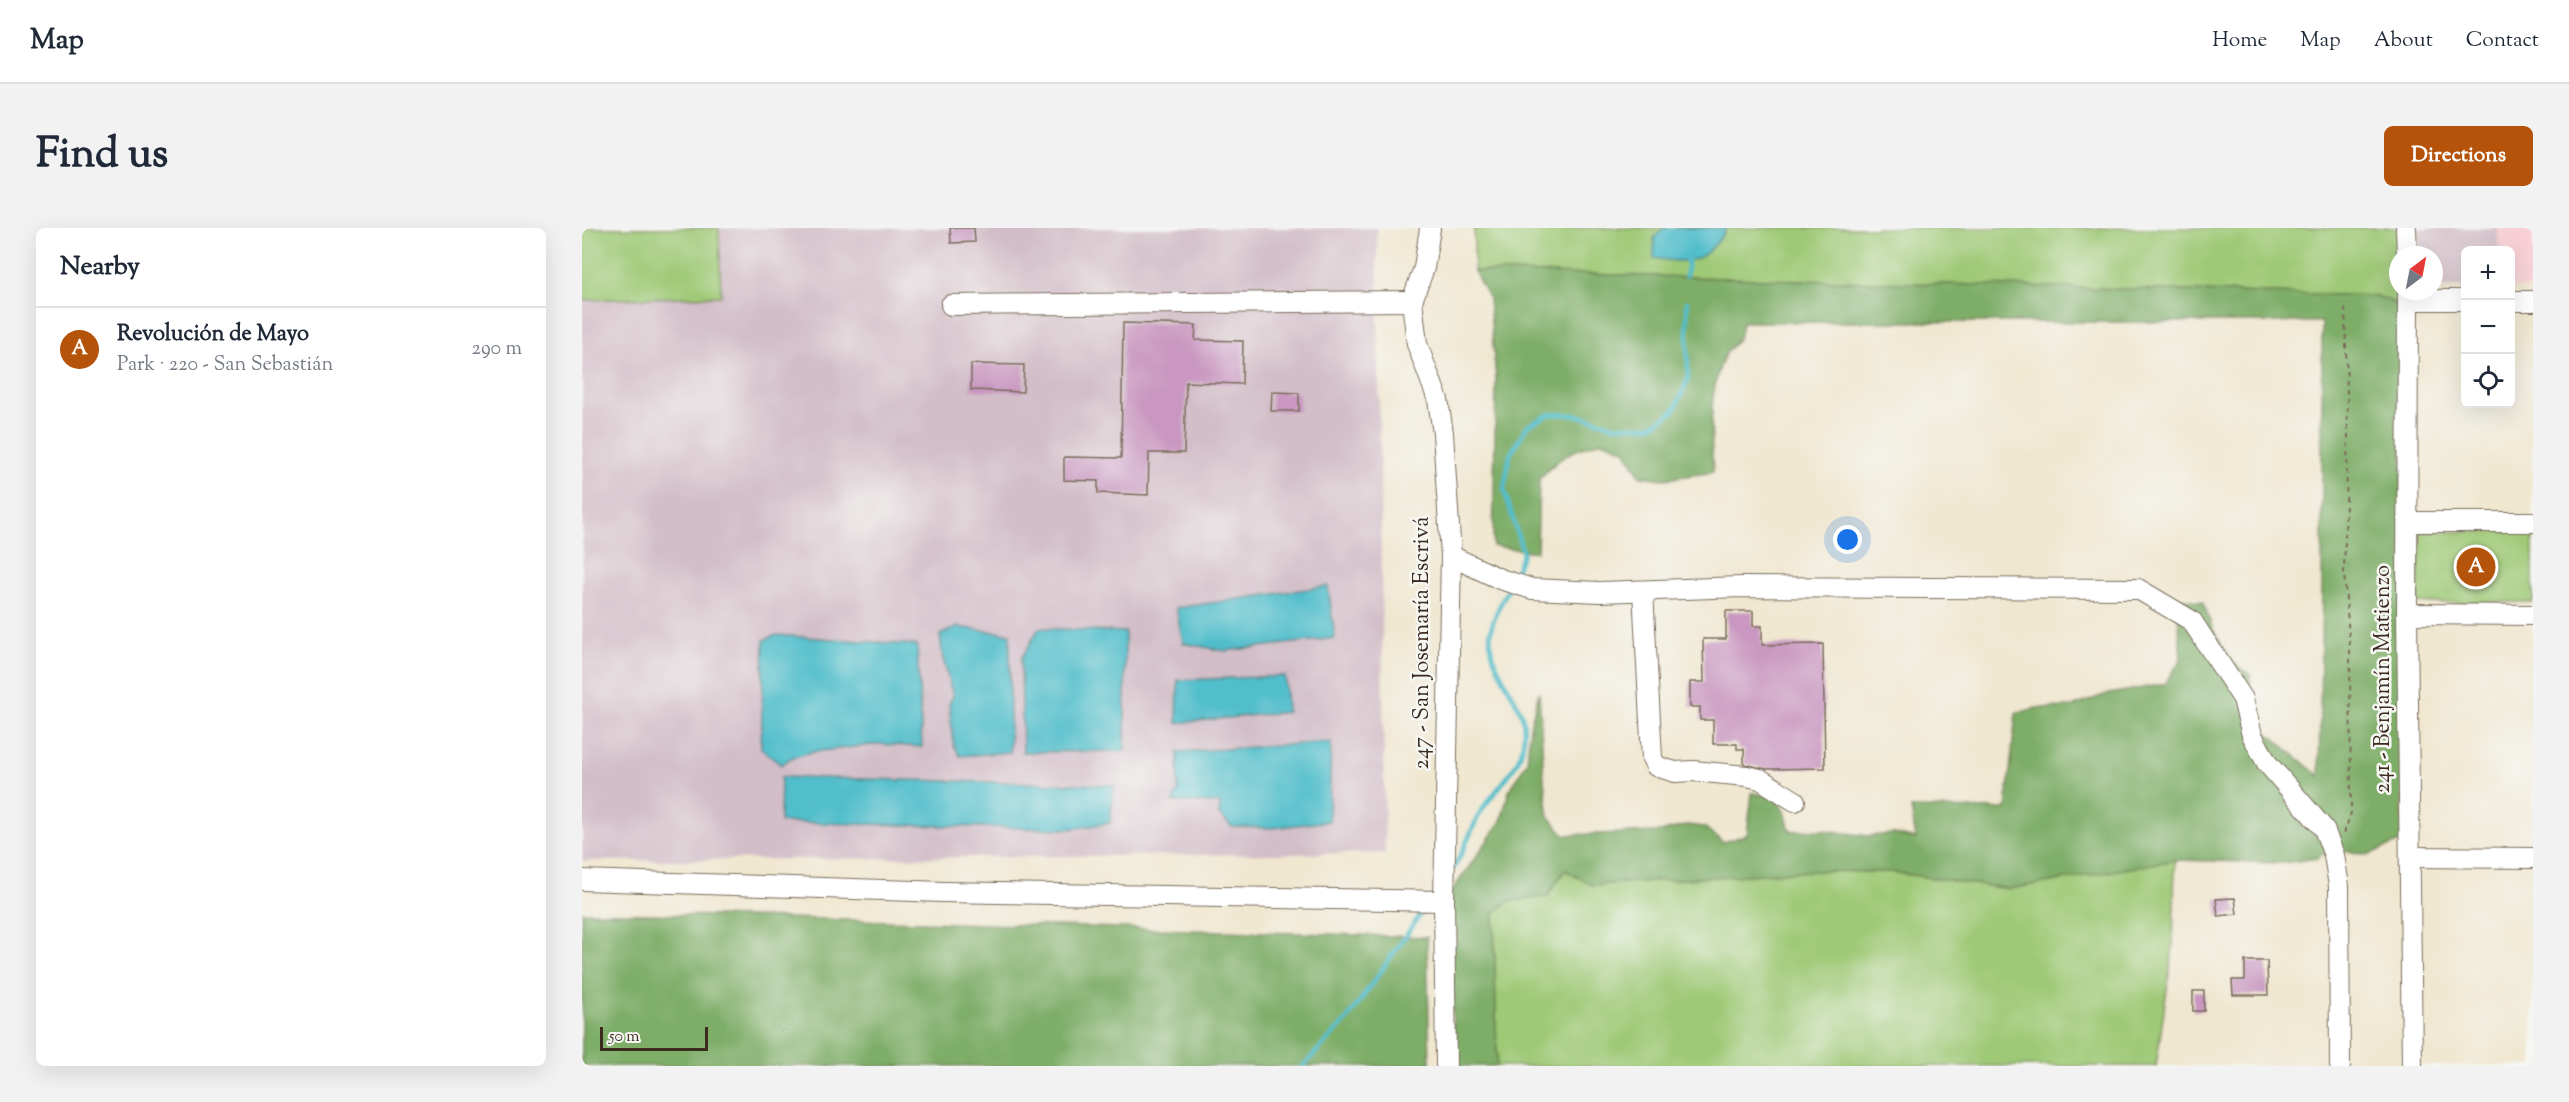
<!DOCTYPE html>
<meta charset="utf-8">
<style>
:root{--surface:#fff;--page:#f2f2f3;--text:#1f2937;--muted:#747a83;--line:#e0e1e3;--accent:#b45309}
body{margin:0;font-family:"Sorts Mill Goudy",serif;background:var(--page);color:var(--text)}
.controls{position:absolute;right:18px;top:18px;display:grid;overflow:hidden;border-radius:9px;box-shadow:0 6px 24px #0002}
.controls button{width:54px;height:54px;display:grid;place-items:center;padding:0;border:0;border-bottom:2px solid var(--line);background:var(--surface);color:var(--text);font:30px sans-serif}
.compass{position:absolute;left:1807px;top:18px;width:54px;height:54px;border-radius:50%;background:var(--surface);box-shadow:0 6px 24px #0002;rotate:32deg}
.scale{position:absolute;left:18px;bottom:15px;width:108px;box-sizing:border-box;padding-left:6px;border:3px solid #3b2a1e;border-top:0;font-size:16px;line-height:21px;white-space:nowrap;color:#3b2a1e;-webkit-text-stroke:4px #f6f6f2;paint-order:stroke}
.you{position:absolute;left:1266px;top:312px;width:21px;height:21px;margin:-15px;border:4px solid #fff;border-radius:50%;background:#1a73e8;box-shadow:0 0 0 9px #1a73e833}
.badge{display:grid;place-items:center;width:39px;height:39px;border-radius:50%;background:var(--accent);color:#fff;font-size:20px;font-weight:700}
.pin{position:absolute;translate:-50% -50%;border:3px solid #fff;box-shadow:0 2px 6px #0006}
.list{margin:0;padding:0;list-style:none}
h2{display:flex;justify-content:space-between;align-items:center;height:78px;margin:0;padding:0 24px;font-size:26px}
h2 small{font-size:20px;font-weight:400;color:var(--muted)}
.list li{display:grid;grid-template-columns:39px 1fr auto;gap:18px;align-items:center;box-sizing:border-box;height:84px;padding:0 24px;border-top:2px solid var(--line)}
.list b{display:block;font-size:22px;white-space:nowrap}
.list p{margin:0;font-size:20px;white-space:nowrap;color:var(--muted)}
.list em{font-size:20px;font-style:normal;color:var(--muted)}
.icon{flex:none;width:33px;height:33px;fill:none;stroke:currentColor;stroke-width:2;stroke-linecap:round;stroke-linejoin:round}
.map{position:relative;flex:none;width:1951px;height:838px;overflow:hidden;border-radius:9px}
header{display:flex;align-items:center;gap:36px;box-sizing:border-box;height:84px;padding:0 30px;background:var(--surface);border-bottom:2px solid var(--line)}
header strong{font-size:28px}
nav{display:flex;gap:33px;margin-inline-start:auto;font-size:21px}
.intro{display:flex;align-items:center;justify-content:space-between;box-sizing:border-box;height:144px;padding:0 36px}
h1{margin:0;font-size:42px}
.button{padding:15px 27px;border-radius:9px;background:var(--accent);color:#fff;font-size:21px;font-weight:700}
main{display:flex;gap:36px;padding:0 36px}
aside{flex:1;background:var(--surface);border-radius:9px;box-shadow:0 6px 24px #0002}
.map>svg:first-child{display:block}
.built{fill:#f7cfd4}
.industrial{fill:#d2bdc8}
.green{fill:#9ec976;stroke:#6c7a4a;stroke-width:1.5}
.forest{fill:#7ead67;stroke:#5c6c42;stroke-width:1.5}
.water{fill:#51becb;stroke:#467474;stroke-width:1.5}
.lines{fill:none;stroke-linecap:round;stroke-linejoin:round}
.stream{stroke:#51becb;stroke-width:4.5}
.building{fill:#c997c1}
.minor-casing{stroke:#7a6c5c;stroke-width:22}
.path{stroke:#7a6c5c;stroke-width:2;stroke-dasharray:4.5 4.5;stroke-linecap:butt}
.minor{stroke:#fff;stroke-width:20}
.labels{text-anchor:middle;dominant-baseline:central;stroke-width:5;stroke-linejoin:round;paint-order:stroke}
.street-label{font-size:22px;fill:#3b2a1e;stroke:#f6f6f2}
</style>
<header>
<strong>Map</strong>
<nav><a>Home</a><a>Map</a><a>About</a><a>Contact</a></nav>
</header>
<div class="intro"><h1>Find us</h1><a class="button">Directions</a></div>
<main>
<aside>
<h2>Nearby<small></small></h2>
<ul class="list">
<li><span class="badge">A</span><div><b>Revolución de Mayo</b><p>Park · 220 - San Sebastián</p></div><em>290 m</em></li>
</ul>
</aside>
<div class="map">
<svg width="1951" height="838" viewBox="0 0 1951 838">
<rect width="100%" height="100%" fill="#f6f6f2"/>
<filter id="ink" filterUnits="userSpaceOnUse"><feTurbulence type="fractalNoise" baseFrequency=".0167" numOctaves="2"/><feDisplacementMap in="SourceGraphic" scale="12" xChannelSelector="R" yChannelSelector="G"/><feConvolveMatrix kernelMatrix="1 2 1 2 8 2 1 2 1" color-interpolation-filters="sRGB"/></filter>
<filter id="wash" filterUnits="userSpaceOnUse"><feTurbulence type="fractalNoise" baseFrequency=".008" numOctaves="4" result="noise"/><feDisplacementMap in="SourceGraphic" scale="24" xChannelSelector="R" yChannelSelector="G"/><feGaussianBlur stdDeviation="1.35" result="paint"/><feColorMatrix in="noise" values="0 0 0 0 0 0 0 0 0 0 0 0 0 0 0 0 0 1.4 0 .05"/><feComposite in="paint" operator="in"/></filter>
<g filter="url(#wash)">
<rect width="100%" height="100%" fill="#f0e7d0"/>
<!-- built -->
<polygon class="built" points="1916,0 1951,0 1951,60 1929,60 1928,22 1916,22"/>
<!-- industrial -->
<g class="industrial">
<polygon points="137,0 795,0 803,625 0,633 0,72 139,68"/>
<polygon points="1837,0 1916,0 1916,22 1884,22 1883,59 1852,59 1852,27 1837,27"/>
</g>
<!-- green -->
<g class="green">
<polygon points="0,0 137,0 139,68 0,72"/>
<polygon points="892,0 1816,0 1816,63 1819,63 1820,78 1795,68 892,43"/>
<polygon points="1951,303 1951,374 1837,375 1837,304"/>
<polygon points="1593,632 1591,719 1574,838 915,838 912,684 927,673 964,669 983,642 1010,657 1228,643 1308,644 1427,661"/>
</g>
<!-- forest -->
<g class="forest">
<path d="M892,43L1795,68L1820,78L1821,613L1785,627L1748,619L1736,630L1699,635L1593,632L1427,661L1308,644L1228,643L1010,657L983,642L965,669L927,673L912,685L915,838H872L868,666L919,593L927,563L945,534L948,499L957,464L962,552L967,588L982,607L1079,604L1105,597L1122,599L1141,614L1165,607L1170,565L1192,569L1203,583L1208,603L1241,602L1287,608L1312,606L1334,611L1329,580L1424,581L1434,485L1455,480L1490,479L1522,467L1583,456L1599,431L1595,370L1621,374L1631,402L1649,433L1668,447L1669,472L1681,501L1737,548L1740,360V94H1160C1157,121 1149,112 1141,131C1126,166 1129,206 1131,244L1083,251L1058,248L1043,222L1020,213C989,223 979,227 957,251L955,324L911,318L914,151L907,71Z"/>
<polygon points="0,684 845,709 848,838 0,838"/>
</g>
<!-- water -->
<g class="water">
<path d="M1082,0H1145C1124,34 1110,37 1072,30V10Z"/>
<polygon points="746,358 753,410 643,423 601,415 594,380"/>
<polygon points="375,399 428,406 428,524 378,528 372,518 367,476 371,468 361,431 358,407"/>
<polygon points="457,400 543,404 543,523 441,524 439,431"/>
<polygon points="194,407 335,417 340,519 298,516 230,524 209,530 199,537 179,520 182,412"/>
<polygon points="703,448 705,484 595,495 596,452"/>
<polygon points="749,514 747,593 690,600 650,599 637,587 638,575 591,574 596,562 596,524"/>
<polygon points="199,549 532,557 528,595 487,601 198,594"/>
</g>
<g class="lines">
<!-- stream -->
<g class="stream">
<polyline points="1104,48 1106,28"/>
<polyline points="934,343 941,325 922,261 928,227 945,198 968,186 995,187 1033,198 1069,198 1092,183 1106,151 1105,74"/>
<path d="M870,642C881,626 887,607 896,589C907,566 939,542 941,515C942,507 942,495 940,488C931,461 903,432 909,402C912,387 919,374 927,360"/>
<polyline points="721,838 764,793 841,683"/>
</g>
</g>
<g id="blocks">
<!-- building -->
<g class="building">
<polygon points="368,0 392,0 393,14 369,15"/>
<polygon points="541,95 614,97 613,112 661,113 660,156 604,154 602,225 567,225 566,267 516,265 516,253 482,252 482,229 539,230"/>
<polygon points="389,136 442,137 441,164 389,162"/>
<polygon points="690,164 717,165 717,183 689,183"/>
<polygon points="1144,383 1171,383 1171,398 1180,398 1180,417 1241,416 1243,540 1184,541 1162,536 1162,521 1155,521 1155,516 1131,516 1131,492 1118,492 1118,479 1108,479 1108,454 1122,454 1121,411 1144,411"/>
<polygon points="1653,670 1655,686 1636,688 1634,671"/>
<polygon points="1663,733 1685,733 1686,767 1651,767 1650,752 1663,752"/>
<rect x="1611" y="763" width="11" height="20"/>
</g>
</g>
</g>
<g filter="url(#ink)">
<use href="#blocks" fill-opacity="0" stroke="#7a6c5c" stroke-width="1.5"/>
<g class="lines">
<!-- minor casing -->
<g class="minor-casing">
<g id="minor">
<polyline points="848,0 842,40 830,73 835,116 856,172 861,205 869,328 862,673 864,838"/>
<polyline points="1824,0 1825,27"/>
<polyline points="1826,63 1825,386 1830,838"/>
<polyline points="1826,72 1884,72"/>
<polyline points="1928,73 1951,73"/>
<polyline points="369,77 830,73"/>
<polyline points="1826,294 1951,294"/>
<polyline points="869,328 918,351 950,361 1018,364 1159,359 1556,361 1610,393 1661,471 1670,507 1685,535 1742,601 1752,627 1757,658 1758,838"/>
<polyline points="1061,363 1070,530 1074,538 1093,544 1111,543 1165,548 1178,551 1213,573"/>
<polyline points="1825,386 1951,387"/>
<polyline points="1828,629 1951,630"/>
<polyline points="0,652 362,664 862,673"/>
</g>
</g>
<!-- path -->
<polyline class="path" points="1762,605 1769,585 1768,421 1762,345 1766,207 1763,75"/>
<!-- minor -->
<use href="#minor" class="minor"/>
</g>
</g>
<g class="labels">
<!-- street labels -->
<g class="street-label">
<text transform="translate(841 415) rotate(-90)">247 - San Josemaría Escrivá</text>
<text transform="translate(1802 451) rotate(-90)">241 - Benjamín Matienzo</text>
</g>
</g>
</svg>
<div class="controls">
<button>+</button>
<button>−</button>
<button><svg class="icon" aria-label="locate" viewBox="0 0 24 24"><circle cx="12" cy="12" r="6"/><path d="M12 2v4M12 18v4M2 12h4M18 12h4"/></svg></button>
</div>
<svg class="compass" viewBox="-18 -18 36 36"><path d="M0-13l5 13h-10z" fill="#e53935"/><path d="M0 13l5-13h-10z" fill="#747a83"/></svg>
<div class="scale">50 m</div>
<div class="you"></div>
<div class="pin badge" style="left:1894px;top:339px">A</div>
</div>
</main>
